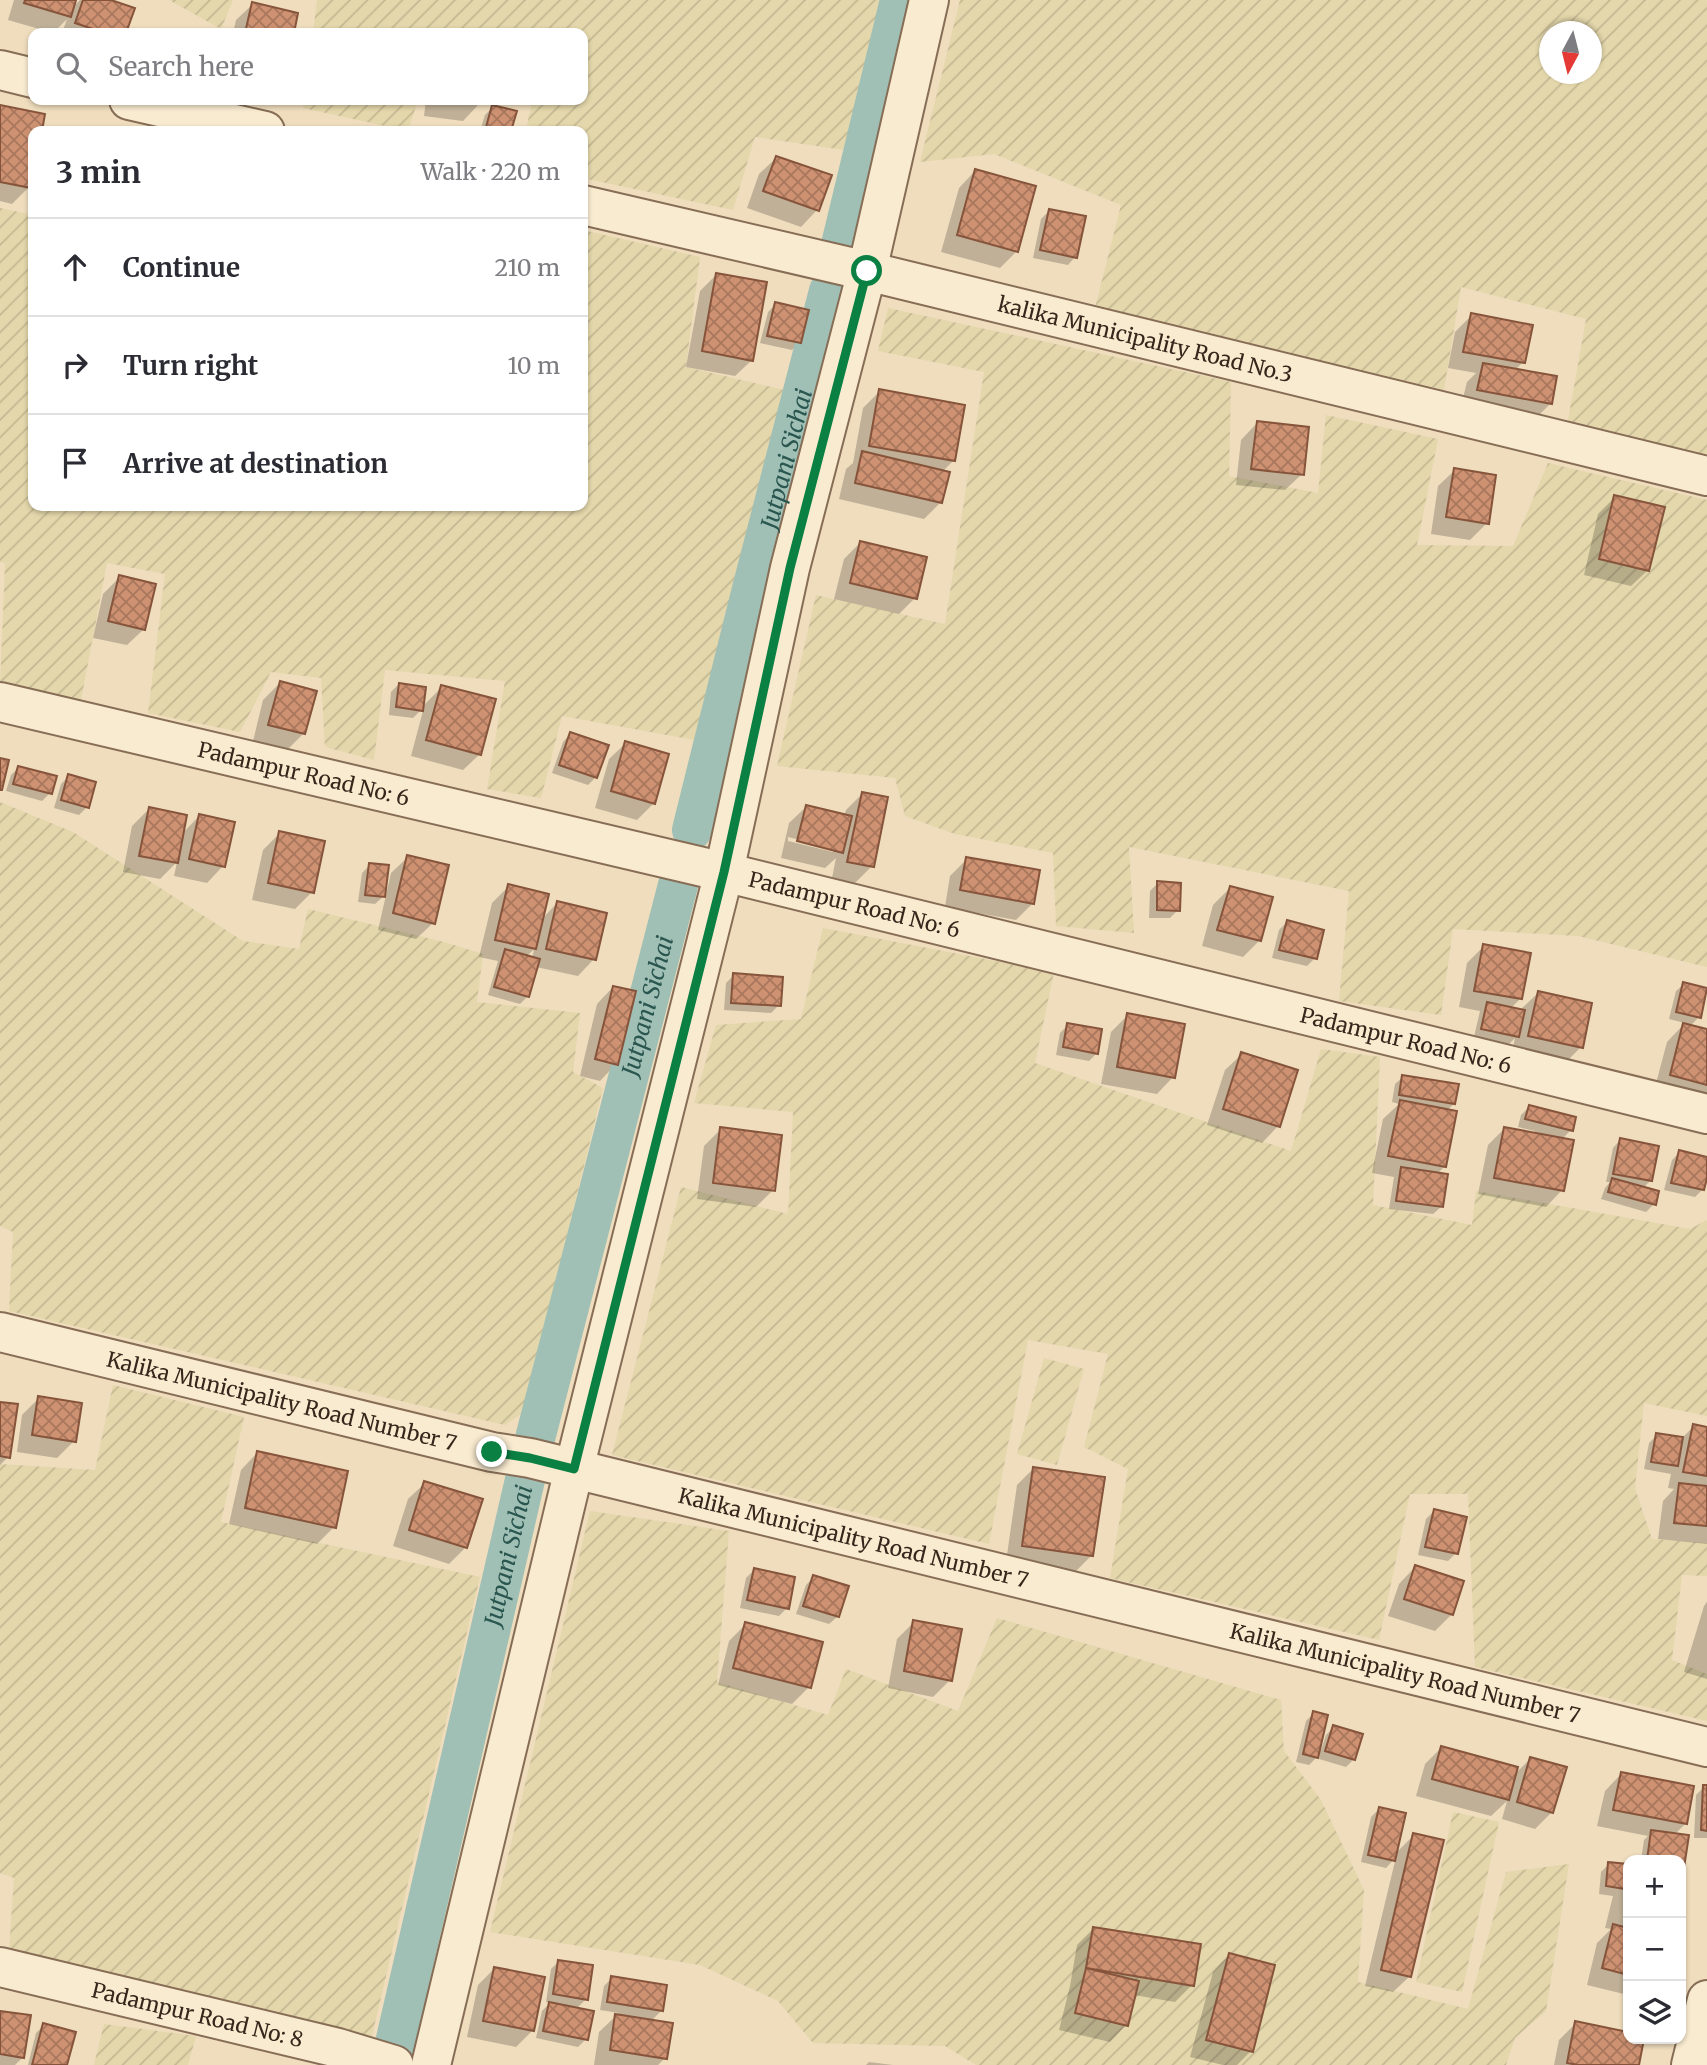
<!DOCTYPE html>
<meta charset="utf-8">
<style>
:root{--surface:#fff;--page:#f2f2f3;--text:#2b2b33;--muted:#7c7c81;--line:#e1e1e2}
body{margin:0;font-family:Merriweather,serif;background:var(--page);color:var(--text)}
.controls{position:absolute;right:21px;bottom:21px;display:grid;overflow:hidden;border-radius:14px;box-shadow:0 2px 5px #0004}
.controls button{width:63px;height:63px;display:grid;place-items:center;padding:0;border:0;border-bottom:2px solid var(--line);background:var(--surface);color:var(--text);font:35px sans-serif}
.compass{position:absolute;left:1539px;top:21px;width:63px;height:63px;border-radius:50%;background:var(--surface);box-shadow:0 2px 5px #0004;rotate:187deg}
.stop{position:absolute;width:21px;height:21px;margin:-16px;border:5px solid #0b8043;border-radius:50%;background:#fff}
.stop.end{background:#0b8043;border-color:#fff;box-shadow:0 2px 7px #0008}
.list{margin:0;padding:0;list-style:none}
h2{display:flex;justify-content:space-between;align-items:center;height:91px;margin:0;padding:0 28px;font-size:30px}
h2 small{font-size:23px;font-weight:400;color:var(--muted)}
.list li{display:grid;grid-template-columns:46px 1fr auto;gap:21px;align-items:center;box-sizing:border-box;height:98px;padding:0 28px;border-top:2px solid var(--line)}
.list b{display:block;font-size:26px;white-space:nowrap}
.list em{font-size:23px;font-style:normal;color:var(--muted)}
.icon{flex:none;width:38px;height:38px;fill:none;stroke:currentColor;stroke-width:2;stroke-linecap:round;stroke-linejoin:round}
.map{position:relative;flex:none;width:1707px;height:2065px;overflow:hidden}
.search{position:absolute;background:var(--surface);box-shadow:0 2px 5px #0004;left:28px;top:28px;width:560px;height:77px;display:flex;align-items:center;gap:18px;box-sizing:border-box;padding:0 24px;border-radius:14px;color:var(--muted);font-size:26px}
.panel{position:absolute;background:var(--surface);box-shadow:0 2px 5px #0004;left:28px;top:126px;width:560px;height:385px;border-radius:14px}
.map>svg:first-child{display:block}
.farmland{fill:url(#farmland-furrows);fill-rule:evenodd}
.shadow{fill:#0003;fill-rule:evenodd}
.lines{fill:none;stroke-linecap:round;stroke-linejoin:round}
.canal{stroke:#a1c0b5;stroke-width:40}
.building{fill:url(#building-cross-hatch);stroke:#86543b;stroke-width:2}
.minor-casing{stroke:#876d56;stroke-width:42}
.minor{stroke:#f9ebd0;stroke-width:38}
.route{stroke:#0b8043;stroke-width:9}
.labels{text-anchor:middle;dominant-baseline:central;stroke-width:7;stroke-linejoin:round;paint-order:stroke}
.street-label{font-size:21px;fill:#36261b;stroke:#f6e7cd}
.water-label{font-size:23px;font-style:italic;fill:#2a5650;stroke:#f6e7cd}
</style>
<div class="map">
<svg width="1707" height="2065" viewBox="0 0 1707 2065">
<defs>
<pattern id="farmland-furrows" width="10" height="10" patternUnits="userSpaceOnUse" patternTransform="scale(1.75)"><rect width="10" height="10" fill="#e4d7ab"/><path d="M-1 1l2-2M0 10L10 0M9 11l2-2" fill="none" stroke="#c4b893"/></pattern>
<pattern id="building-cross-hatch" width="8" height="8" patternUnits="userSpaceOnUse" patternTransform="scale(1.75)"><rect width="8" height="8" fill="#ce9272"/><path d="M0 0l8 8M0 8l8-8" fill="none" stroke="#a8775d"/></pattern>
</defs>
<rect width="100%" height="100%" fill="#efddbd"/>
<!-- farmland -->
<g class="farmland">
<polygon points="169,0 233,0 221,29"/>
<polygon points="317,0 880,0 844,150 755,137 733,210 583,178 583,131 526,131 532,100 583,100 583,33 313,33"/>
<path d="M960,0H1707V458L1567,426L1586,319L1461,287L1444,390L1095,308L1121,205L994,154L920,162ZM1550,32H1592V74H1550Z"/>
<polygon points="304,100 418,100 408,131 303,108"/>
<polygon points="0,208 33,215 33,506 583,506 583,230 700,257 686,367 789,391 700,741 562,716 541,798 487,789 505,681 385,670 374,760 325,747 321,678 271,672 240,732 148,713 165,574 107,563 81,700 0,687 5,563 0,562"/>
<polygon points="888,308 1231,382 1229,476 1318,493 1326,415 1438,439 1417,545 1513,546 1548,463 1707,500 1707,967 1578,936 1453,929 1441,1015 1339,1001 1349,891 1129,847 1134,933 1056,926 1053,853 955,834 905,816 895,778 777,766 816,595 945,624 984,372 878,351"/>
<polygon points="0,802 73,832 243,941 299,949 308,909 444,942 483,954 477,1002 580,1013 573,1072 603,1088 524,1412 505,1425 9,1311 13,1232 0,1226"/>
<polygon points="823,928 1054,972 1035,1063 1291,1151 1321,1049 1380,1057 1373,1205 1472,1225 1476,1191 1690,1229 1707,1220 1707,1416 1644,1403 1635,1488 1652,1539 1707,1543 1707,1576 1682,1575 1672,1660 1707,1674 1707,1721 1475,1667 1468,1494 1410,1494 1379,1640 1110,1578 1128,1469 1084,1447 1108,1354 1028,1340 989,1544 612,1455 681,1187 788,1214 793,1112 694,1103 716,1025 801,1019"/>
<polygon points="1044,1358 1084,1369 1057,1465 1017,1454"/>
<polygon points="113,1385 244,1417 221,1522 480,1577 371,2040 9,1951 14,1878 0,1873 0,1464 95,1470"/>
<polygon points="590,1511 729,1531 717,1682 828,1715 846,1669 958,1711 997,1618 1281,1700 1284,1751 1321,1800 1364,1890 1358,1982 1468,2009 1506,1872 1569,1864 1546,2011 1515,2038 1506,2065 976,2065 945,2046 813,2043 778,2001 700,1965 490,1932"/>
<polygon points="1453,1812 1499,1822 1462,1992 1416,1982"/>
<polygon points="104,2024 196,2036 188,2065 94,2065"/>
</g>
<!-- shadow -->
<g class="shadow">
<polygon points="14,0 74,0 72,8 80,0 105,0 133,9 124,33 62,33 67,19 53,33 8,20"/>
<polygon points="253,4 296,14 292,33 233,33 236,20"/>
<polygon points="146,30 165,33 143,33"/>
<polygon points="426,100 480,100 479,104 463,121 424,116"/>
<polygon points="0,107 43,115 40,131 33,131 33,165 29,187 12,204 0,201"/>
<polygon points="493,107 514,112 510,131 480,131 485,115"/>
<polygon points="776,158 817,210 801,227 747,208 759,174"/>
<polygon points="975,171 1017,251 1000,268 941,252 959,188"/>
<polygon points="1049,211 1075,257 1068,265 1033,258 1041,219"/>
<polygon points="716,275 752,360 735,376 686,367 700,291"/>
<polygon points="776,304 800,342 792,350 760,343 768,312"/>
<polygon points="1472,315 1523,362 1515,370 1550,404 1534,420 1461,406 1467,382 1476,373 1448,368 1455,332"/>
<polygon points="880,391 953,461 942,472 941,502 924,519 839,499 846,469 853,463 863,408"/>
<polygon points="1257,423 1302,474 1285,490 1236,485 1241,440"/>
<polygon points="1455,470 1487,523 1470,540 1431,534 1438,486"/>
<polygon points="1615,497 1648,570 1631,586 1584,575 1598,514"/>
<polygon points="860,543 915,598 899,614 834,599 844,559"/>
<polygon points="120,577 144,629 127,645 93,638 103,594"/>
<polygon points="280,683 304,733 287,750 253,741 263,700"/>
<polygon points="399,684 422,707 442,687 480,754 463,770 411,756 424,707 413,718 389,715 391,692"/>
<polygon points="570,734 596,777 588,785 552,773 563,742"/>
<polygon points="626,743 654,803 637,820 595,808 609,759"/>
<polygon points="19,767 50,793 42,801 6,791 11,775"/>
<polygon points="69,776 87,807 79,815 54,808 61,784"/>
<path d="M862,794L872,866L855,883L832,878L836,858L825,868L781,858L789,823L806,807L844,816L846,810ZM788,837L833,848V852L788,841Z"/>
<polygon points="149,809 182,834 199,816 223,866 207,883 174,876 177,862 160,879 123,872 132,826"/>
<polygon points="280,833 312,892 295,909 252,900 263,850"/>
<polygon points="408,857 433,923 416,939 378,930 391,873"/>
<polygon points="967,859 1033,903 1016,920 945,907 950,876"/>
<polygon points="370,865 385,895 375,904 358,902 362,873"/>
<polygon points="1158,883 1178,910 1170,918 1149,918 1150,891"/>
<path d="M509,886L542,919L557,903L594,959L578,976L536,967L528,996L520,1004L488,995L498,961L479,957L492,903ZM534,949L532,959L526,957Z"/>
<polygon points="1230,888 1260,940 1243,957 1202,946 1213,905"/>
<polygon points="1287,922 1315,958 1307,966 1272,958 1279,930"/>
<polygon points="1484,946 1521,998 1510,1009 1521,1009 1538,993 1581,1047 1564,1064 1512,1052 1515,1038 1509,1044 1474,1037 1480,1011 1459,1007 1467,963"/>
<polygon points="734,975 779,1005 771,1013 724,1010 726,983"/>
<polygon points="1684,984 1699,1017 1690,1026 1707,1031 1707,1100 1654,1091 1667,1042 1685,1023 1669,1019 1676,991"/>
<polygon points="613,987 616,1064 600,1081 580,1076 597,1004"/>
<polygon points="1128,1015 1173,1077 1157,1094 1101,1084 1111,1032"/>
<polygon points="1068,1025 1097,1053 1089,1061 1056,1055 1060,1033"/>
<polygon points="1242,1054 1278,1126 1262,1143 1207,1125 1225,1070"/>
<polygon points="1403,1077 1454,1104 1446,1111 1445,1166 1437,1174 1441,1207 1433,1214 1389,1209 1394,1177 1372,1173 1383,1119 1399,1104 1392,1102 1395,1084"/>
<polygon points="1529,1107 1571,1130 1561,1140 1562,1190 1546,1207 1478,1194 1488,1145 1505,1128 1535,1134 1535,1131 1518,1127 1521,1115"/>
<polygon points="721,1129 773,1190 756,1207 697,1199 704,1146"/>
<polygon points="1620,1140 1650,1181 1643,1188 1654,1204 1646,1212 1601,1199 1605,1188 1610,1182 1606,1182 1613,1148"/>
<polygon points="1680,1152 1707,1159 1707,1170 1703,1189 1695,1197 1664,1190 1672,1160"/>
<polygon points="39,1398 74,1441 57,1458 17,1452 22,1415"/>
<polygon points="0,1403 8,1457 0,1465"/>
<polygon points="1694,1426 1707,1429 1707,1544 1658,1539 1663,1501 1674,1489 1668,1488 1671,1474 1644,1469 1649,1443 1657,1435 1681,1439"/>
<polygon points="257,1453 334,1527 317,1544 229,1524 241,1470"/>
<polygon points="1034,1468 1092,1555 1075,1572 1006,1562 1017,1485"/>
<polygon points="425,1483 466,1547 449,1564 393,1546 408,1499"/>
<polygon points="1434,1511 1456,1553 1448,1561 1418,1555 1426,1519"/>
<polygon points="1415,1567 1462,1582 1451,1615 1435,1631 1388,1616 1399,1584"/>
<polygon points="754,1570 787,1608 779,1616 740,1608 746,1578"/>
<polygon points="814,1577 847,1588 837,1617 829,1624 796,1614 806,1585"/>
<polygon points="1707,1602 1707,1679 1684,1672 1704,1606"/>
<polygon points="914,1622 950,1680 933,1697 888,1688 897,1639"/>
<polygon points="746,1624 809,1687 792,1704 718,1685 729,1641"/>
<polygon points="1314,1713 1318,1749 1321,1750 1326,1735 1334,1727 1354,1759 1346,1767 1319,1759 1320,1754 1309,1765 1296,1762 1306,1721"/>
<polygon points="1441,1748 1514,1775 1531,1758 1552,1812 1535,1829 1502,1819 1507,1801 1491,1816 1416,1796 1425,1764"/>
<polygon points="1621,1774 1686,1823 1674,1835 1687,1837 1681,1869 1681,1860 1641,1860 1644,1840 1648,1836 1597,1826 1605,1791"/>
<polygon points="1704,1787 1707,1787 1707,1838 1694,1838 1696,1795"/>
<polygon points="1379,1809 1395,1854 1414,1835 1410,1976 1393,1992 1365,1986 1396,1857 1386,1868 1361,1862 1371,1817"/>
<polygon points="1609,1864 1625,1877 1628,1874 1628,1995 1587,1985 1597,1943 1611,1929 1605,1928 1613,1896 1599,1894 1601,1872"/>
<polygon points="1094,1928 1192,1985 1175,2002 1134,1995 1126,2025 1110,2042 1059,2030 1070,1986 1077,1945"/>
<polygon points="1229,1955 1251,2051 1237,2065 1223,2065 1190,2057 1213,1972"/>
<polygon points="559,1961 586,1999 576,2009 586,2039 578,2047 536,2038 542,2011 550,2003 546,2002 551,1969"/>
<polygon points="495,1968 532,2031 516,2047 467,2037 478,1985"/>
<polygon points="612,1978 662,2010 651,2021 665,2058 658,2065 594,2065 599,2032 619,2013 600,2010 604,1986"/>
<polygon points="0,2013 23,2057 15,2065 0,2065"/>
<polygon points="1576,2023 1628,2034 1628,2039 1642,2039 1637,2065 1554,2065 1559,2040"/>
<polygon points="44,2025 65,2065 28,2065 36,2033"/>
<polygon points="869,2062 893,2065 866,2065"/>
</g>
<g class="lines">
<!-- canal -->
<g class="canal">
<polyline points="840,249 900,0"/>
<path id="s1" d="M692,830L752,589L829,291"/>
<path id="s2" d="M390,2065L530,1458L678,885"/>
</g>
</g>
<!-- building -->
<g class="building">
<polygon points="25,0 76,0 71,17 24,3"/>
<polygon points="83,0 111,0 135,8 126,33 105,33 75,23"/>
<polygon points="252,2 298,13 294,33 245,33"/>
<polygon points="0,105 45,114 42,131 33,131 33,174 31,188 0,182"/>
<polygon points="492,105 517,111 511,131 485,131"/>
<polygon points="776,156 832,175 819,211 763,191"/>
<polygon points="975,169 1036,186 1018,252 957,235"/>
<polygon points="1049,209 1086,216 1077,258 1040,250"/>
<polygon points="716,273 767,282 753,361 702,351"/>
<polygon points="775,302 809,310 801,343 767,336"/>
<polygon points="1471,313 1533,325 1525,363 1463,352"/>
<polygon points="1483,363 1557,376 1552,404 1477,390"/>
<polygon points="879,389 965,405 955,461 869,446"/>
<polygon points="1257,421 1309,427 1304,475 1251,469"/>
<polygon points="862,451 950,472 942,503 855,483"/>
<polygon points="1454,468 1496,475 1489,524 1446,517"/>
<polygon points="1614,495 1665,507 1649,571 1599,559"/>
<polygon points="860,541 927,557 917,599 850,583"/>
<polygon points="119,575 156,584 145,630 108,621"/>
<polygon points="280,681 317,691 305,734 268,725"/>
<polygon points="399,683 426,687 423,711 396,707"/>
<polygon points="441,685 496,699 481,755 426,740"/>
<polygon points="570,732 609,745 597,778 559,765"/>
<polygon points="625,741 669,754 655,804 611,791"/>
<polygon points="0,758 9,760 2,790 0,790"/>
<polygon points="18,766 57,776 52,794 13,784"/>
<polygon points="68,774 96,782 89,808 61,800"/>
<polygon points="862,792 888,797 874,867 847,862"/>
<polygon points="806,805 852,816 843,853 797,841"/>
<polygon points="149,807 187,815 178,863 139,856"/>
<polygon points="199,814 235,822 225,867 189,859"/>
<polygon points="279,831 325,841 314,893 268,883"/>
<polygon points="407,855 449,865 435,924 393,913"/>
<polygon points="966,857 1040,870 1034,904 960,890"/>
<polygon points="369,863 389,865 385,897 365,895"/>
<polygon points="1157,881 1181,883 1180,911 1157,910"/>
<polygon points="508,884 549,894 536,949 495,940"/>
<polygon points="1230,886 1273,897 1261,941 1217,930"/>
<polygon points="557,901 607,913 596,960 546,949"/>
<polygon points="1287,920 1324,930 1317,959 1279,950"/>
<polygon points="1483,944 1531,953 1522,999 1474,991"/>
<polygon points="505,949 540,959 529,997 494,987"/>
<polygon points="733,973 783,977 781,1006 731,1003"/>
<polygon points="1683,982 1707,988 1701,1018 1676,1012"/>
<polygon points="613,986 636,991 618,1065 595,1059"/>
<polygon points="1538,991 1592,1003 1583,1048 1528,1036"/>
<polygon points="1487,1002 1525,1010 1519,1037 1481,1029"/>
<polygon points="1127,1013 1185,1024 1175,1078 1117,1067"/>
<polygon points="1067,1023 1102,1029 1098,1054 1063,1047"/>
<polygon points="1683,1023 1707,1029 1707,1085 1670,1075"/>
<polygon points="1241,1052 1298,1070 1280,1127 1223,1109"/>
<polygon points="1402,1075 1459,1084 1455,1104 1399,1095"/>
<polygon points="1400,1100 1457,1111 1446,1167 1388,1156"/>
<polygon points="1529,1105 1576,1117 1573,1131 1525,1119"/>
<polygon points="720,1127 782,1135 775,1191 713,1183"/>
<polygon points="1504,1127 1574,1140 1564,1191 1494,1178"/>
<polygon points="1620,1138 1659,1146 1652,1181 1613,1174"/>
<polygon points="1679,1150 1707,1157 1707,1178 1704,1190 1671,1183"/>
<polygon points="1401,1167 1448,1174 1443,1207 1396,1201"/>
<polygon points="1612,1178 1659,1191 1656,1205 1608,1192"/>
<polygon points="38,1396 82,1403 76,1442 32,1435"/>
<polygon points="0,1402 18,1404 10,1458 0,1456"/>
<polygon points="1693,1424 1707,1427 1707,1476 1683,1472"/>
<polygon points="1656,1433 1683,1437 1678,1466 1651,1462"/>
<polygon points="257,1451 348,1471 336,1528 245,1508"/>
<polygon points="1033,1467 1105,1477 1093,1556 1022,1546"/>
<polygon points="424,1481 483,1499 467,1548 409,1530"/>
<polygon points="1679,1483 1707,1486 1707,1526 1674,1523"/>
<polygon points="1434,1509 1467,1517 1458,1554 1425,1547"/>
<polygon points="1415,1565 1464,1581 1453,1615 1404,1599"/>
<polygon points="754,1568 795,1577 789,1609 747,1600"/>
<polygon points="813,1575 849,1586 839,1617 803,1606"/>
<polygon points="913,1620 962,1629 952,1681 904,1671"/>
<polygon points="745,1622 823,1642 811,1688 733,1668"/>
<polygon points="1313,1711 1328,1715 1318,1758 1303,1754"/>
<polygon points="1333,1725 1363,1734 1355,1760 1325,1751"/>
<polygon points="1441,1746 1518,1767 1509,1800 1432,1779"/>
<polygon points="1530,1757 1567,1767 1553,1813 1517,1802"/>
<polygon points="1621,1772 1694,1786 1687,1824 1613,1810"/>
<polygon points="1703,1785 1707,1785 1707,1831 1701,1830"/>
<polygon points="1379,1807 1406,1813 1395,1861 1368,1855"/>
<polygon points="1651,1830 1689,1835 1684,1868 1681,1867 1681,1860 1647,1860"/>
<polygon points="1413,1833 1444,1840 1411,1977 1381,1970"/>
<polygon points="1608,1862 1628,1864 1625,1889 1606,1886"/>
<polygon points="1613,1924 1628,1928 1628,1975 1602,1968"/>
<polygon points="1093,1927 1201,1944 1194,1986 1086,1968"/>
<polygon points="1229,1953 1275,1965 1253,2052 1206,2040"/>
<polygon points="558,1960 593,1965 588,2000 553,1994"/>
<polygon points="494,1967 545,1977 534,2031 483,2021"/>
<polygon points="1086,1968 1139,1981 1128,2026 1075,2013"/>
<polygon points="611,1976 667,1985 663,2011 607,2002"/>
<polygon points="549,2002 594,2011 588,2040 543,2031"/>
<polygon points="0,2011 31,2015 24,2058 0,2054"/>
<polygon points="615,2014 673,2023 667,2059 610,2050"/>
<polygon points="1575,2021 1628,2032 1628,2039 1644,2039 1639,2065 1578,2065 1567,2063"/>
<polygon points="43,2023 76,2032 67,2065 32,2065"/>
</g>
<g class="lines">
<!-- minor casing -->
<g class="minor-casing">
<g id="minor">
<polyline points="0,70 33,78"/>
<polyline points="129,100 265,131"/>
<path id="s3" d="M583,205L867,271L1707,476"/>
<path id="s4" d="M0,702L724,872L1707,1114"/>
<path id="s5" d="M0,1332L492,1452L530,1458L1707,1747"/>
<path id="s6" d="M0,1967L338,2048L394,2065"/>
<polyline points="431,2065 574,1469 724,872 790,568 867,271 929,0"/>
<polyline points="1691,2065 1707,2000"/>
</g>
</g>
<!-- minor -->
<use href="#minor" class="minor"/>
</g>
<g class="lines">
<!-- route -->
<polyline class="route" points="492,1452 530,1458 574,1469 724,872 790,568 867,271"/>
</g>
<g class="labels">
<!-- street labels -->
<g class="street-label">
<text stroke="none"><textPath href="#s3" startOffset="578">kalika Municipality Road No.3</textPath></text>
<text stroke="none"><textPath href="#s4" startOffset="312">Padampur Road No: 6</textPath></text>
<text stroke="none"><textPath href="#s4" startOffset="878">Padampur Road No: 6</textPath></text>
<text stroke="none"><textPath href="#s4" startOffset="1446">Padampur Road No: 6</textPath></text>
<text stroke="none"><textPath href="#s5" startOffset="290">Kalika Municipality Road Number 7</textPath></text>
<text stroke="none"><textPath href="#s5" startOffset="878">Kalika Municipality Road Number 7</textPath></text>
<text stroke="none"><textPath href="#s5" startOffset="1446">Kalika Municipality Road Number 7</textPath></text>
<text stroke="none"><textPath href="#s6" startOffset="203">Padampur Road No: 8</textPath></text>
</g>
<!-- water labels -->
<g class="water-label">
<text stroke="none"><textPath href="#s1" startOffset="383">Jutpani Sichai</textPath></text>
<text stroke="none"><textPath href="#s2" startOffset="1090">Jutpani Sichai</textPath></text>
<text stroke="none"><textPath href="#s2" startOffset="523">Jutpani Sichai</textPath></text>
</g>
</g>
</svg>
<div class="controls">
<button>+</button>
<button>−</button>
<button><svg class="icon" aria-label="layers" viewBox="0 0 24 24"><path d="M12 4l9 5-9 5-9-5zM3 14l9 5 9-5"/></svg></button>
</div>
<svg class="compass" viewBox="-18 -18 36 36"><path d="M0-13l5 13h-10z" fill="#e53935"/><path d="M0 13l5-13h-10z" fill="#7c7c81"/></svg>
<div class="stop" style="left:867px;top:271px"></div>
<div class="stop end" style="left:492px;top:1452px"></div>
<div class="search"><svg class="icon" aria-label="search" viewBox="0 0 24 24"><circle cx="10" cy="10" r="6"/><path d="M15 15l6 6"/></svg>Search here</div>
<section class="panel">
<h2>3 min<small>Walk · 220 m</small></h2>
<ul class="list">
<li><svg class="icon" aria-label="ahead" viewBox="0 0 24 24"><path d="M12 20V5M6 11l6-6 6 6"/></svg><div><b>Continue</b></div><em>210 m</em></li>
<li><svg class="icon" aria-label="right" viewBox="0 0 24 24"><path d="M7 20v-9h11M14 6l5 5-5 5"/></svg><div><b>Turn right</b></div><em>10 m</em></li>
<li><svg class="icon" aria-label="arrive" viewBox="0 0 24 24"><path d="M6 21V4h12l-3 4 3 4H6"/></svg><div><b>Arrive at destination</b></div></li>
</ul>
</section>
</div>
